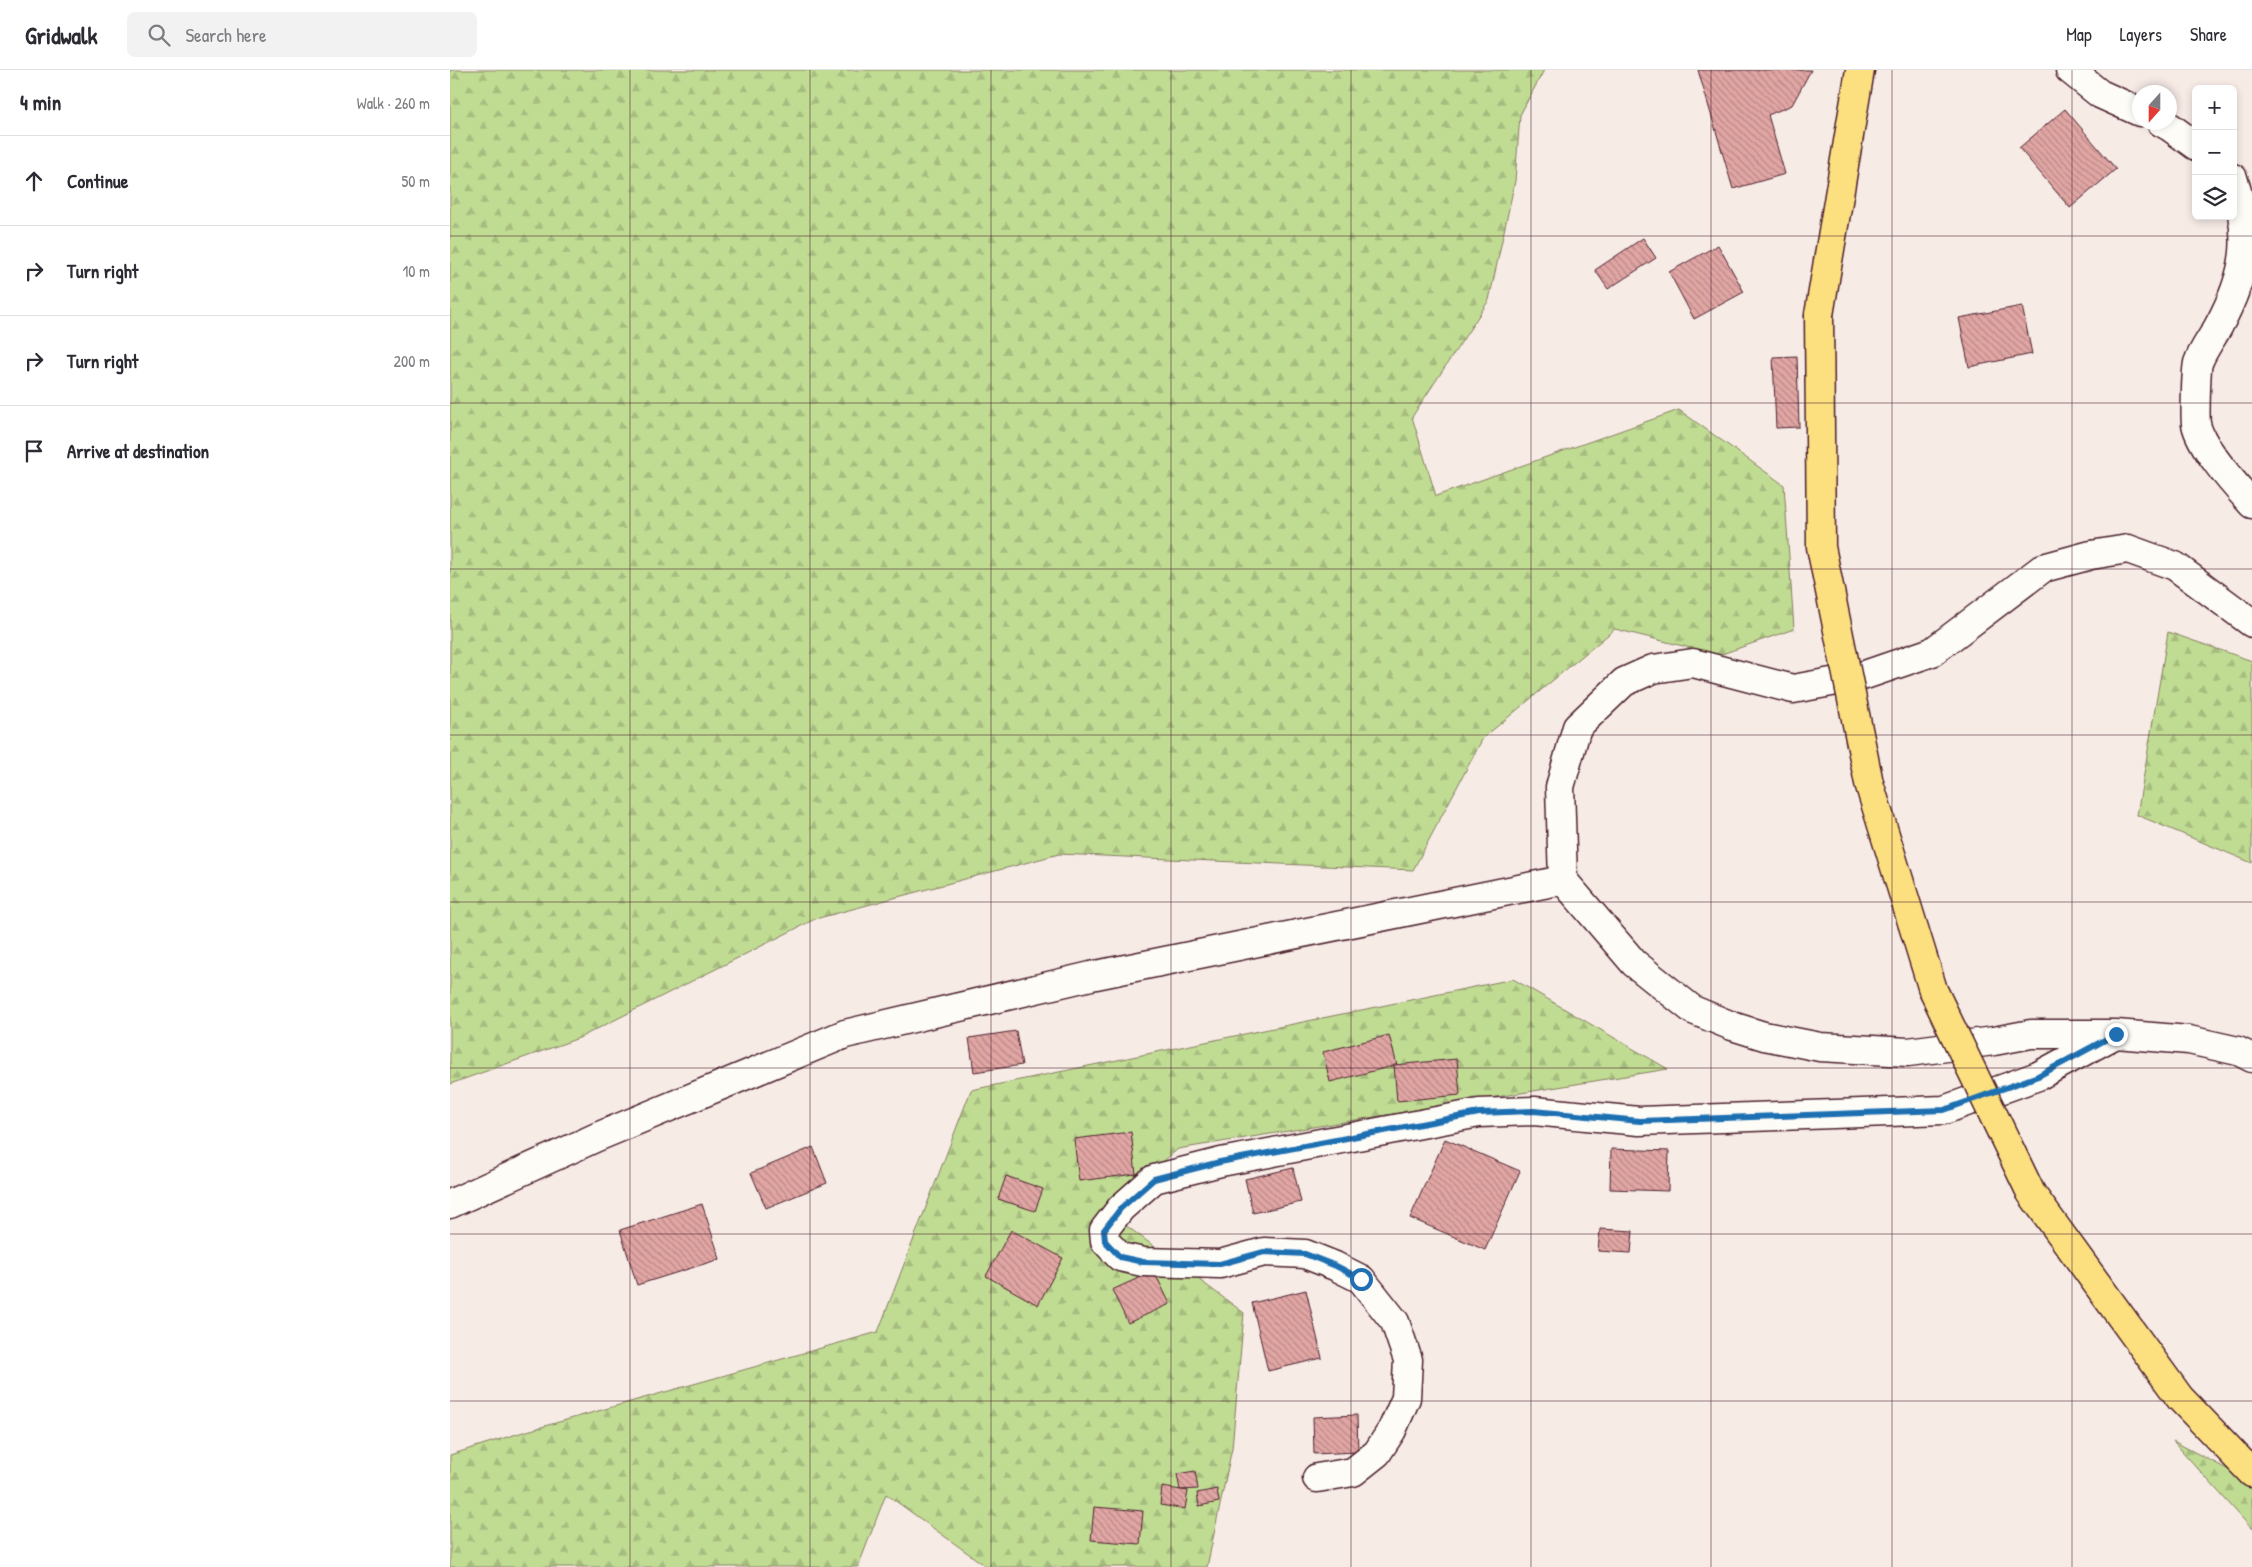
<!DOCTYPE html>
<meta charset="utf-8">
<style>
:root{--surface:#fff;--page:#f2f2f3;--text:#2b2b33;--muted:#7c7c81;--line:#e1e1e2}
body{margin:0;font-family:"Patrick Hand",sans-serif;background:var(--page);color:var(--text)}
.controls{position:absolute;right:15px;top:15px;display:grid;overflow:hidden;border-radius:8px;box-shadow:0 2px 8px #0003}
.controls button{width:45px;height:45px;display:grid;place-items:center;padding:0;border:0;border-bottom:1px solid var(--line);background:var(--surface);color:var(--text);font:25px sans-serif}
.compass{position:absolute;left:1682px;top:15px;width:45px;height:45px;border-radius:50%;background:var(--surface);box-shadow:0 2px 8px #0003;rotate:201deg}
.stop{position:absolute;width:15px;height:15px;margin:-11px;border:4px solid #1f6fb2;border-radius:50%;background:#fff}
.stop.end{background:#1f6fb2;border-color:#fff;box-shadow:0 1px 5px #0008}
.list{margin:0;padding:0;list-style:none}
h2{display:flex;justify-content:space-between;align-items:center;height:65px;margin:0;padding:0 20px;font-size:21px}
h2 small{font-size:16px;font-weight:400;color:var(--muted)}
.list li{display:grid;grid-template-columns:32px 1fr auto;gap:15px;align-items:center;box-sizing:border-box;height:90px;padding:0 20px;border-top:1px solid var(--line)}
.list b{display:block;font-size:19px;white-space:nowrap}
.list em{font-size:16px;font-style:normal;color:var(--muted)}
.icon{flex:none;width:28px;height:28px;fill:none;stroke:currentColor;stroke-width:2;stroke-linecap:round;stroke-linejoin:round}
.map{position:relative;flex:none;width:1802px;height:1497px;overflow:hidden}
header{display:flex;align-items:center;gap:30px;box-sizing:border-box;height:70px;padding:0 25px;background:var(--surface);border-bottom:1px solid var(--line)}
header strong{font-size:24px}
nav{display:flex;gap:28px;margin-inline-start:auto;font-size:18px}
.search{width:350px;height:45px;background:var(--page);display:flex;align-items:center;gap:12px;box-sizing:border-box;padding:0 18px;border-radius:8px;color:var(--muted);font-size:19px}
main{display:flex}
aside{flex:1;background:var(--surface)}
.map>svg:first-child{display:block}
.forest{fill:url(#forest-firs);stroke:#857e5f}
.building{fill:url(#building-back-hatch);stroke:#4a1f2b}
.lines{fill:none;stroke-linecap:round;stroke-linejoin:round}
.street-casing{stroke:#4a1f2b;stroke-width:31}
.primary-casing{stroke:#4a1f2b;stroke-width:31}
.street{stroke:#fdfcf7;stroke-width:28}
.primary{stroke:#fce080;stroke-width:28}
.primary-bridge-casing{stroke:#4a1f2b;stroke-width:31;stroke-linecap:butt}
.primary-bridge{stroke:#fce080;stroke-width:28}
.route{stroke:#1f6fb2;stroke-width:6}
.grid{fill:none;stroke:#4a1f2b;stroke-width:1;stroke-opacity:0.55}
</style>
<header>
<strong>Gridwalk</strong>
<div class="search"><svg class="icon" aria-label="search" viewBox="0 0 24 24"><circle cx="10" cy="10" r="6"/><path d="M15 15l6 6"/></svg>Search here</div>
<nav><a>Map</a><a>Layers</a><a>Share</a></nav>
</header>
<main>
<aside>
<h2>4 min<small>Walk · 260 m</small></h2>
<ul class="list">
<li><svg class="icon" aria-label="ahead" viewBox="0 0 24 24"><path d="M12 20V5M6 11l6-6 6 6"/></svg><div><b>Continue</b></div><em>50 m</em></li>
<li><svg class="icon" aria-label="right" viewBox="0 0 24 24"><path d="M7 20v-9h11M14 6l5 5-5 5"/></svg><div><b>Turn right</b></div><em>10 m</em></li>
<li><svg class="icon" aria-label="right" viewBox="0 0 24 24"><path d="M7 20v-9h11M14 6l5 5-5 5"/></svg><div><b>Turn right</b></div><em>200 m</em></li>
<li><svg class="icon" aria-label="arrive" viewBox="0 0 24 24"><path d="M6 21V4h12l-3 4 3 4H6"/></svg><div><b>Arrive at destination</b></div></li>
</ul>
</aside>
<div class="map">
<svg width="1802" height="1497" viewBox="0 0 1802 1497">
<defs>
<pattern id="forest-firs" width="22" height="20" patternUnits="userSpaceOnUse" patternTransform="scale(1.25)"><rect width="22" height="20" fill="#c0dc93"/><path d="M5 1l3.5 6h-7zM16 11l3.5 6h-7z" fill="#a6bc7f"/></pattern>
<pattern id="building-back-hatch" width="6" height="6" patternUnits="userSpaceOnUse" patternTransform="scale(1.25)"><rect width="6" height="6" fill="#e1a6a4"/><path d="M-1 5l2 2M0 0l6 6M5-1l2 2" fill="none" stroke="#b88786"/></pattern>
</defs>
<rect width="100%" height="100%" fill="#f7ebe6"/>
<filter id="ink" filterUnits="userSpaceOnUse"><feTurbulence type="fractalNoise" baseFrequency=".02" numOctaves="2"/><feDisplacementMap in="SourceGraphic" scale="10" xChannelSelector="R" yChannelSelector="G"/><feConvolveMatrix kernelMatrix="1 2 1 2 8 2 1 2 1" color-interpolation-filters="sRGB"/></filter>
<g filter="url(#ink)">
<!-- forest -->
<g class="forest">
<polygon points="0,0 1094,0 1070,45 1065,111 1039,230 962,347 986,426 1229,340 1334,415 1344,559 1269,585 1165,559 1033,668 963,800 609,784 365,849 129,968 0,1014"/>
<polygon points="1718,562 1802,591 1802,793 1687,745"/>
<polygon points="1063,909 1218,999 728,1079 655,1140 794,1243 782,1378 757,1497 537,1497 436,1424 408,1497 0,1497 0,1385 70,1363 428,1262 521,1020"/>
<polygon points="1723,1371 1802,1412 1802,1459"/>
</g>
<!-- building -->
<g class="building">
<polygon points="1248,0 1361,0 1342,35 1318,45 1335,104 1283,119"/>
<polygon points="1615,39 1666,99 1620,138 1569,78"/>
<polygon points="1193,168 1206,188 1158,219 1145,200"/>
<polygon points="1268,175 1294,222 1244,249 1219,202"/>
<polygon points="1572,236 1582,284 1519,297 1509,248"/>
<polygon points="1347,286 1349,357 1326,358 1323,287"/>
<polygon points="566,961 572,995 524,1002 519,968"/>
<polygon points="939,965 947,995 880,1012 873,982"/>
<polygon points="1007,989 1010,1025 947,1031 944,995"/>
<polygon points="681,1062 686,1104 629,1111 624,1069"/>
<polygon points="995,1069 1070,1101 1035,1180 960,1148"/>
<polygon points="363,1077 377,1113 316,1138 301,1103"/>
<polygon points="1161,1079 1219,1081 1218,1121 1160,1119"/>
<polygon points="843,1098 851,1132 803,1143 795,1109"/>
<polygon points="556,1106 593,1119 585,1141 548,1129"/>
<polygon points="252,1134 270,1189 187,1215 170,1160"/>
<polygon points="1150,1159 1183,1161 1181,1183 1148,1181"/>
<polygon points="561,1160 613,1188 588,1235 536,1206"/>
<polygon points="704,1201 720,1234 678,1253 662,1220"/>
<polygon points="856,1220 872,1288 818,1301 802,1233"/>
<polygon points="907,1345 908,1382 864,1384 863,1347"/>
<polygon points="745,1401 748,1419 730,1420 727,1404"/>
<polygon points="712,1417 738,1421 735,1439 710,1435"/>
<polygon points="767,1419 769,1432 749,1436 747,1423"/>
<polygon points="644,1437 693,1441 690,1474 641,1470"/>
</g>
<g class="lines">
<!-- street casing -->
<g class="street-casing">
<g id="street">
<polyline points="1620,0 1650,24 1690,42"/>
<polyline points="1711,52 1720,57 1746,76"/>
<path d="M1783,108C1802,166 1798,202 1768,257C1762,268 1752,281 1748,293C1746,300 1745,346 1746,354C1751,378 1786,416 1802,434"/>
<polyline points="1802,553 1725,496 1678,479 1641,485 1593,498 1482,582 1409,607 1343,619 1243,593 1203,599 1174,612 1127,657 1110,717 1113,810 1184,893 1243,940 1282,956 1314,966 1370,977 1458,982 1544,971 1581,964 1666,964 1739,970 1788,981 1802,988"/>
<polyline points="0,1134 147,1067 395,964 641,906 1113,810"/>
<polyline points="867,1408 903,1402 927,1383 942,1360 956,1328 958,1290 945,1252 911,1209 885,1196 855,1184 814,1182 770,1194 693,1192 670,1187 655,1171 654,1160 671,1138 704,1109 771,1092 1029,1043 1084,1041 1189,1051 1494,1040 1588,1006 1662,966"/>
</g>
</g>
<!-- primary casing -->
<g class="primary-casing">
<g id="primary">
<polyline points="1369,245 1410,0"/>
<polyline points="1581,1123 1730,1328 1802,1403"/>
</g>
</g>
<!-- street -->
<use href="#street" class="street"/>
<!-- primary -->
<use href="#primary" class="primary"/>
<!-- primary-bridge casing -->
<g class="primary-bridge-casing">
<polyline id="primary-bridge" points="1369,245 1371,477 1419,713 1483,920 1581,1123"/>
</g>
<!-- primary-bridge -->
<use href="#primary-bridge" class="primary-bridge"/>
</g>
</g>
<g class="lines" filter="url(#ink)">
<!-- route -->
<polyline class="route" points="911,1209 886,1196 855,1184 814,1182 770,1194 693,1192 670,1187 655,1171 654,1160 671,1138 704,1109 770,1092 1029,1043 1084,1041 1190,1051 1494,1040 1588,1006 1666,964"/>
</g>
<!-- grid -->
<path class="grid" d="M180,0V1497M360,0V1497M541,0V1497M721,0V1497M901,0V1497M1081,0V1497M1261,0V1497M1442,0V1497M1622,0V1497M0,166H1802M0,333H1802M0,499H1802M0,665H1802M0,832H1802M0,998H1802M0,1164H1802M0,1331H1802"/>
</svg>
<div class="controls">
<button>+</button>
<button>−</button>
<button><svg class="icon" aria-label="layers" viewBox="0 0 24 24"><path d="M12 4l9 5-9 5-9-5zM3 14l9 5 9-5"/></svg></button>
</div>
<svg class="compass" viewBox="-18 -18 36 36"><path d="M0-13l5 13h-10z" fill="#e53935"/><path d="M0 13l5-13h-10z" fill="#7c7c81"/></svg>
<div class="stop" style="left:911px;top:1209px"></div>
<div class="stop end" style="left:1666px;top:964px"></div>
</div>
</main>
